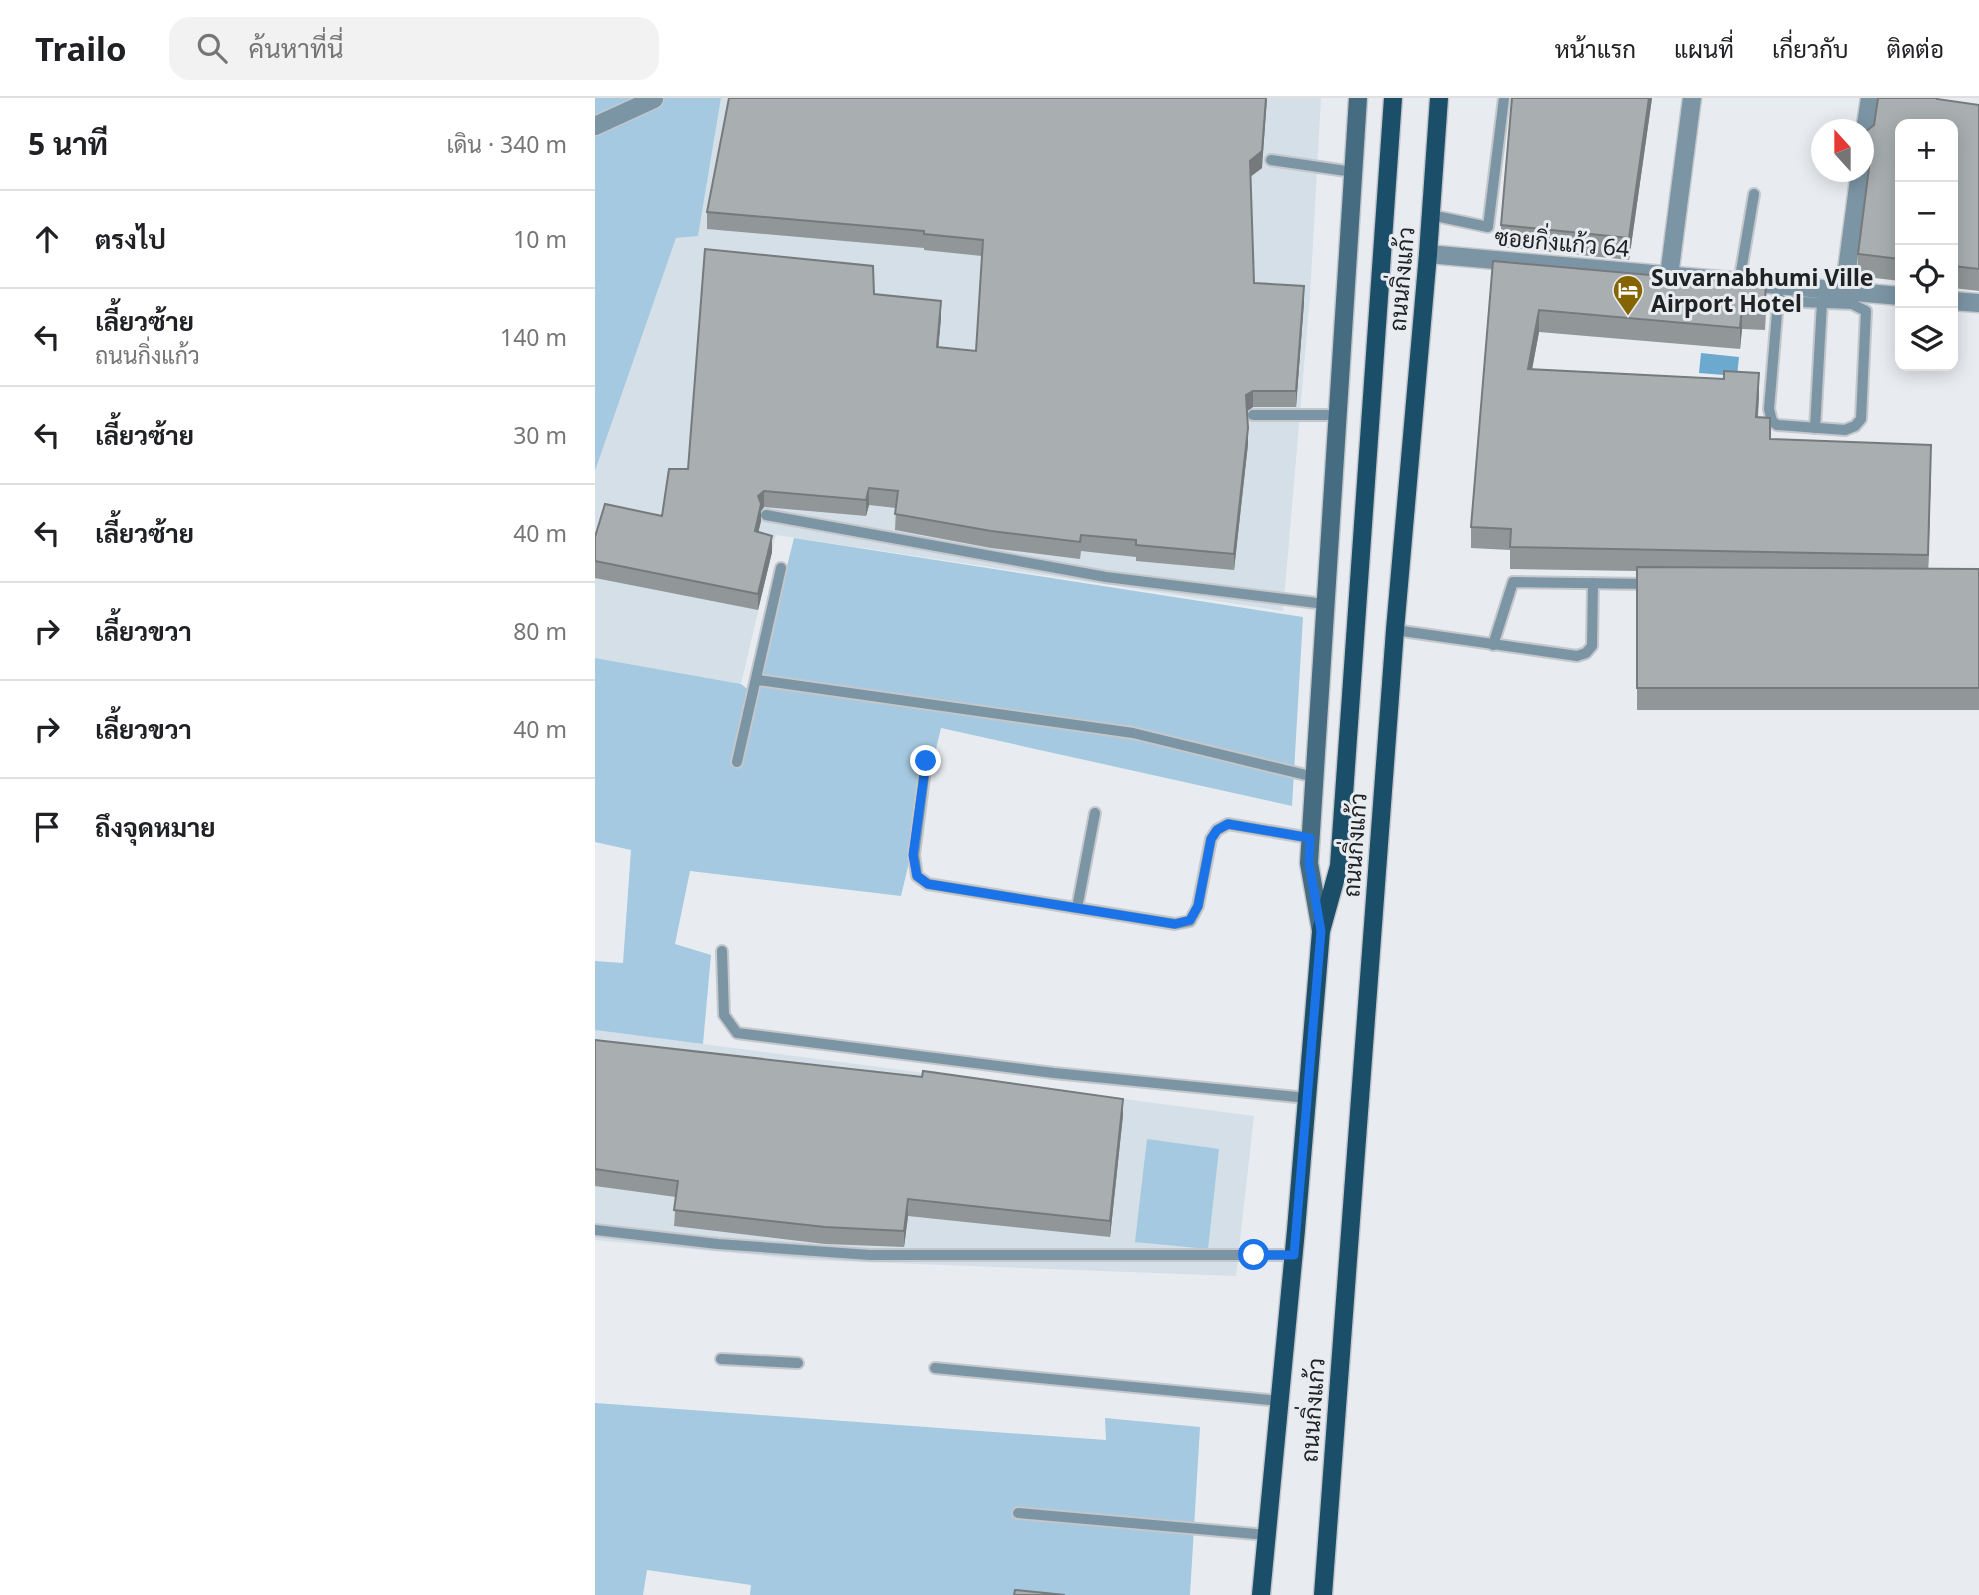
<!DOCTYPE html>
<html lang="th">
<meta charset="utf-8">
<style>
:root{--surface:#fff;--page:#f2f2f2;--text:#202124;--muted:#757577;--line:#e0e0e0}
body{margin:0;font-family:"Noto Sans",Sarabun,sans-serif;background:var(--page);color:var(--text)}
.controls{position:absolute;right:21px;top:21px;display:grid;overflow:hidden;border-radius:14px;box-shadow:0 4px 18px #0003}
.controls button{width:63px;height:63px;display:grid;place-items:center;padding:0;border:0;border-bottom:2px solid var(--line);background:var(--surface);color:var(--text);font:35px sans-serif}
.compass{position:absolute;left:1216px;top:21px;width:63px;height:63px;border-radius:50%;background:var(--surface);box-shadow:0 4px 18px #0003;rotate:339deg}
.stop{position:absolute;width:21px;height:21px;margin:-16px;border:5px solid #1a73e8;border-radius:50%;background:#fff}
.stop.end{background:#1a73e8;border-color:#fff;box-shadow:0 2px 7px #0008}
.list{margin:0;padding:0;list-style:none}
h2{display:flex;justify-content:space-between;align-items:center;height:91px;margin:0;padding:0 28px;font-size:30px}
h2 small{font-size:23px;font-weight:400;color:var(--muted)}
.list li{display:grid;grid-template-columns:46px 1fr auto;gap:21px;align-items:center;box-sizing:border-box;height:98px;padding:0 28px;border-top:2px solid var(--line)}
.list b{display:block;font-size:26px;white-space:nowrap}
.list p{margin:0;font-size:23px;white-space:nowrap;color:var(--muted)}
.list em{font-size:23px;font-style:normal;color:var(--muted)}
.icon{flex:none;width:38px;height:38px;fill:none;stroke:currentColor;stroke-width:2;stroke-linecap:round;stroke-linejoin:round}
.map{position:relative;flex:none;width:1384px;height:1497px;overflow:hidden}
header{display:flex;align-items:center;gap:42px;box-sizing:border-box;height:98px;padding:0 35px;background:var(--surface);border-bottom:2px solid var(--line)}
header strong{font-size:33px}
nav{display:flex;gap:38px;margin-inline-start:auto;font-size:24px}
.search{width:490px;height:63px;background:var(--page);display:flex;align-items:center;gap:18px;box-sizing:border-box;padding:0 24px;border-radius:21px;color:var(--muted);font-size:26px}
main{display:flex}
aside{flex:1;background:var(--surface)}
.map>svg:first-child{display:block}
.built{fill:#d4dfe7}
.green{fill:#a5c9e0}
.water{fill:#6ca9ce}
.lines{fill:none;stroke-linecap:round;stroke-linejoin:round}
.service-casing{stroke:#c4c7cb;stroke-width:14}
.minor-casing{stroke:#c4c7cb;stroke-width:21}
.secondary-casing{stroke:#c4c7cb;stroke-width:21}
.primary-casing{stroke:#c4c7cb;stroke-width:21}
.service{stroke:#7c95a5;stroke-width:10}
.minor{stroke:#7c95a5;stroke-width:18}
.secondary{stroke:#466c82;stroke-width:18}
.primary{stroke:#1b4e69;stroke-width:18}
.wall{fill:#919698}
.shaded-wall{fill:#767a7c}
.building{fill:#a9aeb1;stroke:#767a7c;stroke-width:2}
.route{stroke:#1a73e8;stroke-width:9}
.labels{text-anchor:middle;dominant-baseline:central;stroke-width:6;stroke-linejoin:round;paint-order:stroke}
.street-label{font-size:23px;fill:#202122;stroke:#e8ecf0}
.poi-label{font-size:23px;font-weight:bold;fill:#202122;stroke:#e8ecf0;text-anchor:start}
</style>
<header>
<strong>Trailo</strong>
<div class="search"><svg class="icon" aria-label="search" viewBox="0 0 24 24"><circle cx="10" cy="10" r="6"/><path d="M15 15l6 6"/></svg>ค้นหาที่นี่</div>
<nav><a>หน้าแรก</a><a>แผนที่</a><a>เกี่ยวกับ</a><a>ติดต่อ</a></nav>
</header>
<main>
<aside>
<h2>5 นาที<small>เดิน · 340 m</small></h2>
<ul class="list">
<li><svg class="icon" aria-label="ahead" viewBox="0 0 24 24"><path d="M12 20V5M6 11l6-6 6 6"/></svg><div><b>ตรงไป</b></div><em>10 m</em></li>
<li><svg class="icon" aria-label="left" viewBox="0 0 24 24"><path d="M17 20v-9H6M10 6l-5 5 5 5"/></svg><div><b>เลี้ยวซ้าย</b><p>ถนนกิ่งแก้ว</p></div><em>140 m</em></li>
<li><svg class="icon" aria-label="left" viewBox="0 0 24 24"><path d="M17 20v-9H6M10 6l-5 5 5 5"/></svg><div><b>เลี้ยวซ้าย</b></div><em>30 m</em></li>
<li><svg class="icon" aria-label="left" viewBox="0 0 24 24"><path d="M17 20v-9H6M10 6l-5 5 5 5"/></svg><div><b>เลี้ยวซ้าย</b></div><em>40 m</em></li>
<li><svg class="icon" aria-label="right" viewBox="0 0 24 24"><path d="M7 20v-9h11M14 6l5 5-5 5"/></svg><div><b>เลี้ยวขวา</b></div><em>80 m</em></li>
<li><svg class="icon" aria-label="right" viewBox="0 0 24 24"><path d="M7 20v-9h11M14 6l5 5-5 5"/></svg><div><b>เลี้ยวขวา</b></div><em>40 m</em></li>
<li><svg class="icon" aria-label="arrive" viewBox="0 0 24 24"><path d="M6 21V4h12l-3 4 3 4H6"/></svg><div><b>ถึงจุดหมาย</b></div></li>
</ul>
</aside>
<div class="map">
<svg width="1384" height="1497" viewBox="0 0 1384 1497">
<rect width="100%" height="100%" fill="#e8ecf0"/>
<!-- built -->
<g class="built">
<polygon points="126,0 726,0 715,198 688,513 181,437 146,586 0,560 0,373 81,140 103,138"/>
<polygon points="0,932 659,1018 641,1178 213,1162 0,1142"/>
</g>
<!-- green -->
<g class="green">
<polygon points="0,0 126,0 103,138 81,140 0,373"/>
<polygon points="199,440 708,519 697,708 346,630 306,798 95,773 80,846 116,857 108,946 0,932 0,863 28,865 36,752 0,744 0,560 146,586 160,597"/>
<polygon points="552,1041 624,1051 613,1151 540,1144"/>
<polygon points="0,1305 511,1342 510,1320 605,1329 595,1497 155,1497 156,1487 52,1472 48,1497 0,1497"/>
</g>
<!-- water -->
<polygon class="water" points="1106,255 1144,259 1142,278 1104,275"/>
<g class="lines">
<!-- service casing -->
<g class="service-casing">
<g id="service">
<polyline points="676,62 758,74"/>
<polyline points="836,117 893,129 909,0"/>
<polyline points="1144,185 1159,96"/>
<polyline points="1183,203 1257,206 1271,213 1266,321 1260,328 1250,332 1182,327 1177,323 1174,311 1183,203 1184,188"/>
<polyline points="658,317 744,317"/>
<polyline points="1220,330 1227,204"/>
<polyline points="171,417 511,479 730,506"/>
<polyline points="800,532 982,558 991,555 997,548 998,485"/>
<polyline points="898,547 918,484 1054,486"/>
<polyline points="163,582 538,635 719,679"/>
<polyline points="331,663 319,757 322,778 333,786 580,826 595,823 603,808 616,741 622,732 633,726 715,740"/>
<polyline points="142,664 186,470"/>
<polyline points="482,810 500,715"/>
<polyline points="127,853 129,917 142,935 459,975 712,1000"/>
<polyline points="0,1132 123,1146 275,1157 699,1157"/>
<polyline points="126,1261 203,1265"/>
<polyline points="340,1270 685,1303"/>
<polyline points="423,1415 672,1437"/>
</g>
</g>
<!-- minor casing -->
<g class="minor-casing">
<g id="minor">
<polyline points="0,28 59,1"/>
<polyline points="1268,46 1275,0"/>
<polyline points="833,156 1305,198"/>
<polyline points="1074,178 1097,0"/>
<polyline points="1249,194 1265,74"/>
<polyline points="1358,203 1384,205"/>
</g>
</g>
<!-- secondary casing -->
<g class="secondary-casing">
<polyline id="secondary" points="726,833 714,765 763,0"/>
</g>
<!-- primary casing -->
<g class="primary-casing">
<g id="primary">
<polyline points="666,1497 701,1132 726,833 744,768 798,0"/>
<polyline points="728,1497 800,532 833,156 844,0"/>
</g>
</g>
<!-- service -->
<use href="#service" class="service"/>
<!-- minor -->
<use href="#minor" class="minor"/>
<!-- secondary -->
<use href="#secondary" class="secondary"/>
<!-- primary -->
<use href="#primary" class="primary"/>
</g>
<!-- wall -->
<g class="wall">
<polygon points="917,0 1057,0 1034,162 906,149 906,127"/>
<polygon points="1342,1 1384,7 1384,193 1358,190 1358,26 1305,26 1305,183 1263,178 1263,156 1274,68 1269,63 1269,42"/>
<polygon points="667,70 655,79 659,185 709,204 701,309 658,309 652,313 653,346 639,472 541,463 541,459 486,453 485,461 396,450 300,432 301,410 274,407 271,418 169,409 166,413 166,423 163,434 177,454 163,512 0,480 0,439 67,418 93,371 279,196 346,220 343,249 381,253 387,158 329,152 329,150 112,131 112,114"/>
<polygon points="898,163 1171,198 1170,232 1147,231 1145,251 944,234 937,271 1164,297 1163,319 1175,341 1336,369 1333,471 1384,471 1384,612 1042,612 1042,473 915,471 915,452 876,450 876,429"/>
<polygon points="0,942 528,1017 515,1139 313,1118 309,1149 230,1146 79,1128 81,1099 0,1088"/>
</g>
<!-- shaded-wall -->
<g class="shaded-wall">
<polygon points="671,0 672,0 667,70 655,79 655,63"/>
<polygon points="1054,0 1057,0 1034,162 1034,140"/>
<polygon points="1171,176 1171,198 1170,232 1170,210"/>
<polygon points="709,188 709,204 701,309 701,293"/>
<polygon points="346,203 346,220 342,266 342,249"/>
<polygon points="1147,209 1147,231 1145,251 1145,230"/>
<polygon points="944,212 944,234 933,293 933,271"/>
<polygon points="1164,275 1164,297 1161,341 1161,319"/>
<polygon points="658,293 658,309 651,314 651,297"/>
<polygon points="653,330 653,346 639,472 639,456"/>
<polygon points="1336,347 1336,369 1333,479 1333,457"/>
<polygon points="274,390 274,407 271,418 271,402"/>
<polygon points="169,393 169,409 166,413 166,423 160,449 160,433 163,398"/>
<polygon points="177,438 177,454 163,512 163,496"/>
<polygon points="528,1001 528,1017 515,1139 515,1123"/>
<polygon points="313,1101 313,1118 309,1149 309,1133"/>
</g>
<!-- building -->
<g class="building">
<polygon points="134,0 671,0 667,53 655,63 659,185 709,188 701,293 658,293 651,297 653,330 639,456 541,447 541,442 486,437 485,444 396,433 300,416 303,393 274,390 271,402 169,393 163,398 166,406 160,433 177,438 163,496 0,463 0,439 10,406 67,418 74,371 93,371 110,151 278,168 279,196 346,203 342,249 381,253 388,142 329,136 329,133 112,114"/>
<polygon points="917,0 1054,0 1034,140 906,127"/>
<polygon points="1283,0 1342,0 1342,1 1384,7 1384,171 1358,168 1358,26 1305,26 1305,161 1263,156 1276,54 1275,47 1269,42 1269,35 1279,27"/>
<polygon points="898,163 1144,185 1145,173 1171,176 1170,210 1147,209 1145,230 944,212 933,271 1129,281 1129,273 1164,275 1161,319 1175,320 1175,341 1336,347 1333,457 915,449 916,431 876,429"/>
<polygon points="1042,469 1384,471 1384,590 1042,590"/>
<polygon points="0,942 327,979 328,973 528,1001 515,1123 313,1101 309,1133 230,1129 79,1112 83,1083 0,1071"/>
<polygon points="420,1492 470,1497 419,1497"/>
</g>
<g class="lines">
<!-- route -->
<polyline class="route" points="331,663 318,757 322,778 333,786 580,826 595,822 603,808 616,741 622,732 633,726 715,740 714,765 726,833 699,1157 659,1157"/>
</g>
<!-- icons -->
<defs>
<g id="hotel-pin" transform="scale(1.575)"><path d="M0 17L-7.5 6A9.5 9.5 0 1 1 7.5 6Z" fill="#866500" stroke="#e8ecf0"/><path d="M-6-4.5h1.5V1H6V5H4.5V3h-9V5H-6ZM-4 0a1.8 1.8 0 1 1 3.6 0ZM.5 0V-2.5h3Q6-2.5 6 0Z" fill="#fff"/></g>
</defs>
<g fill-rule="evenodd">
<use href="#hotel-pin" x="1033" y="192"/>
</g>
<g class="labels">
<!-- street labels -->
<g class="street-label">
<text transform="translate(967 144) rotate(5)">ซอยกิ่งแก้ว 64</text>
<text transform="translate(806 181) rotate(-85)">ถนนกิ่งแก้ว</text>
<text transform="translate(759 747) rotate(-86)">ถนนกิ่งแก้ว</text>
<text transform="translate(717 1312) rotate(-86)">ถนนกิ่งแก้ว</text>
</g>
<!-- poi labels -->
<g class="poi-label">
<text x="1056" y="179">Suvarnabhumi Ville<tspan x="1056" dy="26">Airport Hotel</tspan></text>
</g>
</g>
</svg>
<div class="controls">
<button>+</button>
<button>−</button>
<button><svg class="icon" aria-label="locate" viewBox="0 0 24 24"><circle cx="12" cy="12" r="6"/><path d="M12 2v4M12 18v4M2 12h4M18 12h4"/></svg></button>
<button><svg class="icon" aria-label="layers" viewBox="0 0 24 24"><path d="M12 4l9 5-9 5-9-5zM3 14l9 5 9-5"/></svg></button>
</div>
<svg class="compass" viewBox="-18 -18 36 36"><path d="M0-13l5 13h-10z" fill="#e53935"/><path d="M0 13l5-13h-10z" fill="#757577"/></svg>
<div class="stop" style="left:659px;top:1157px"></div>
<div class="stop end" style="left:331px;top:663px"></div>
</div>
</main>
